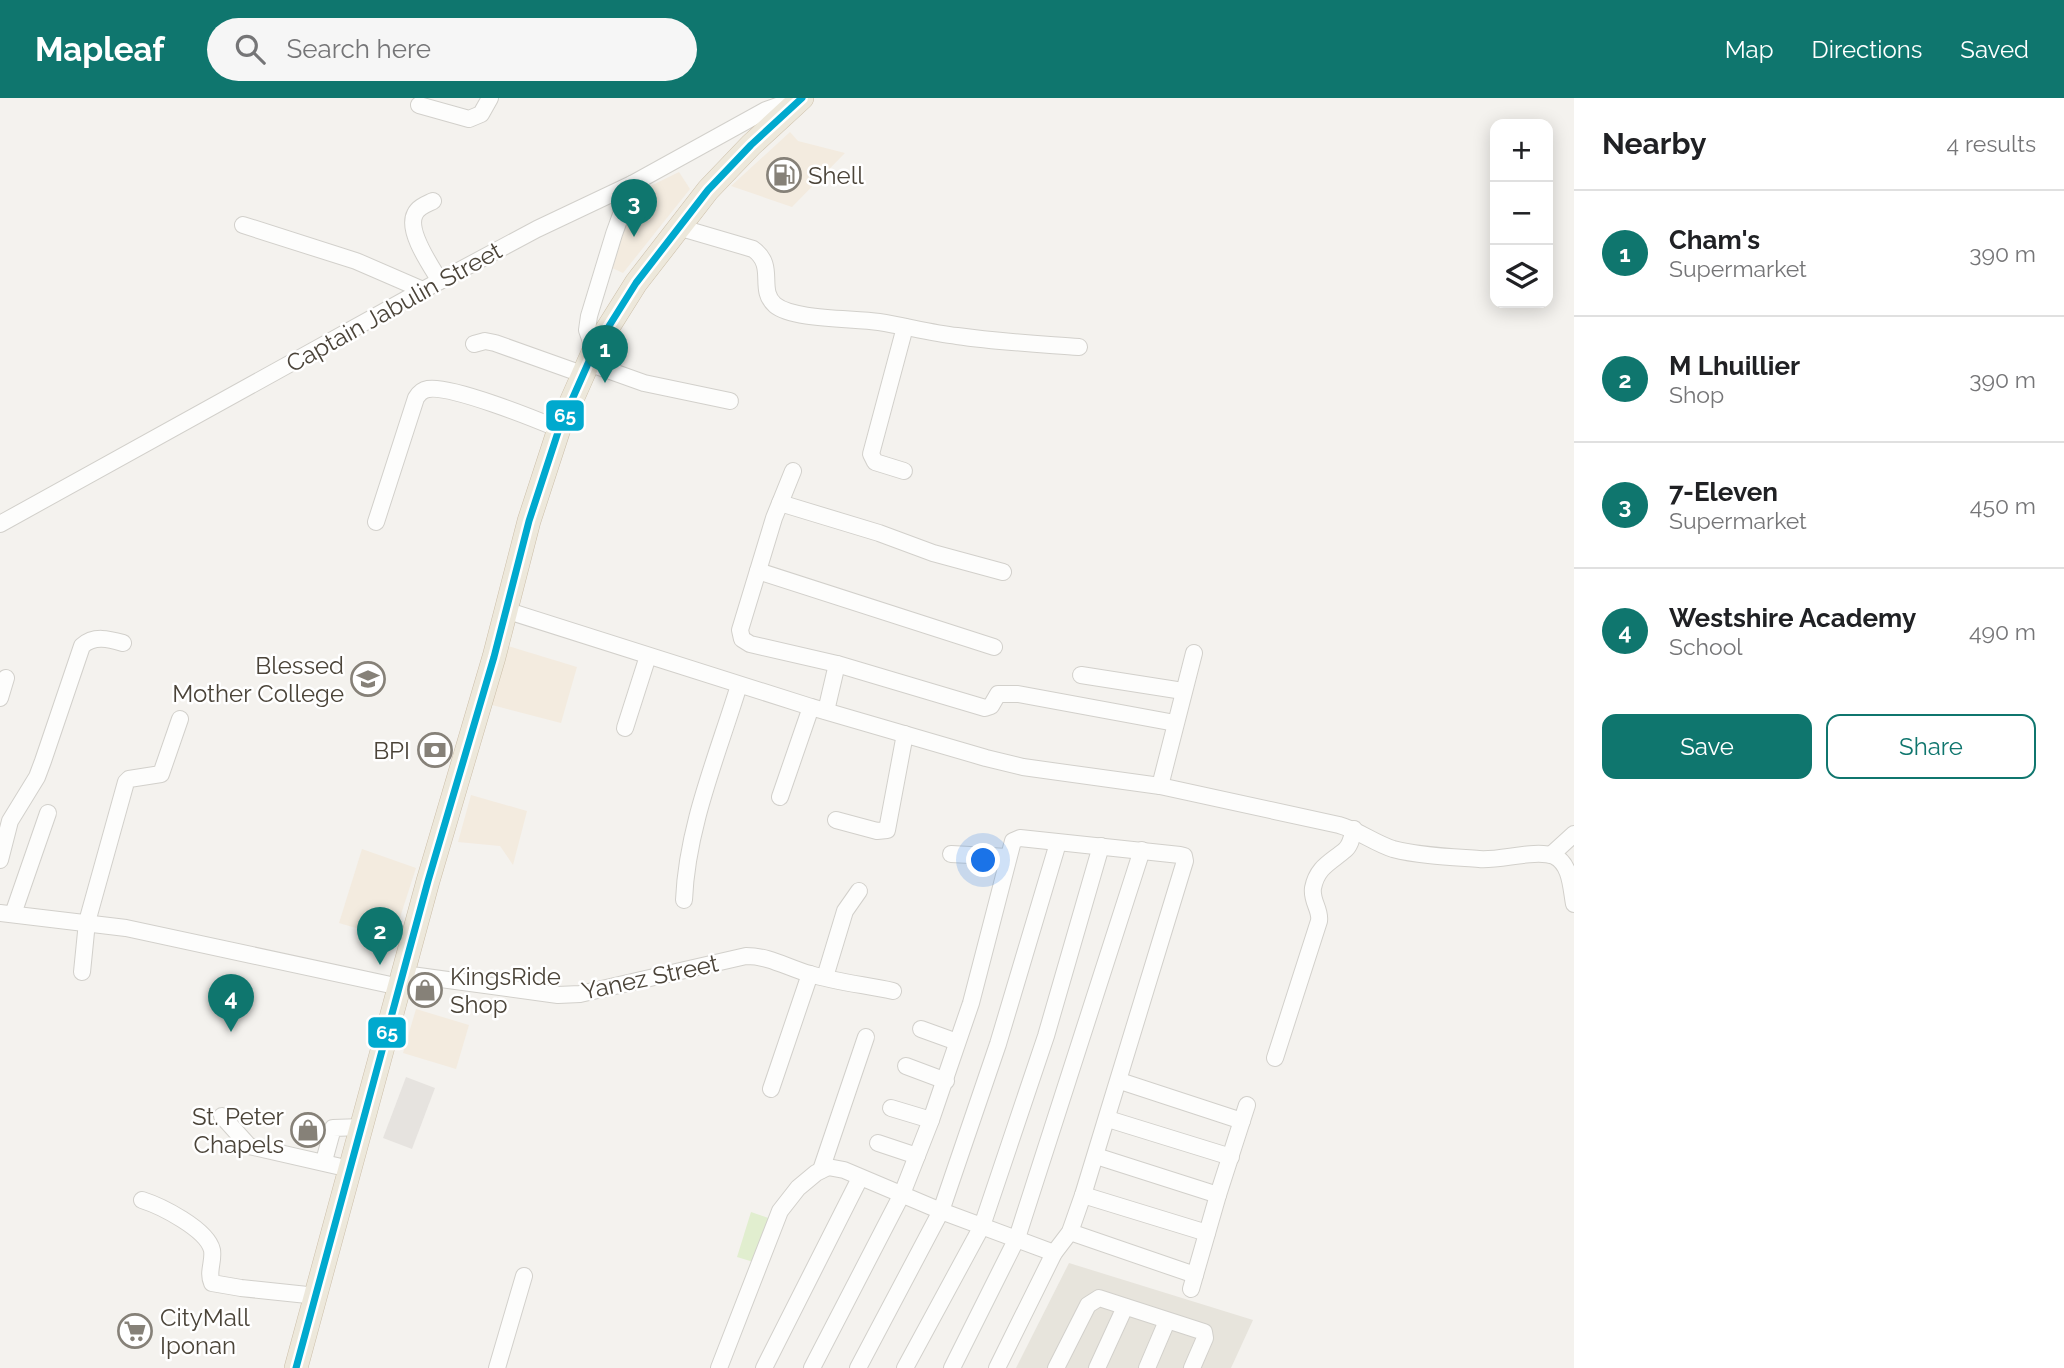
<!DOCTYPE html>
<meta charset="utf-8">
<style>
:root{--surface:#fff;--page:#f6f6f6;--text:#202124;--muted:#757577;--line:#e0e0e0;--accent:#0f766e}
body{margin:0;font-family:Raleway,sans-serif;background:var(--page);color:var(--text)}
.controls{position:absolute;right:21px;top:21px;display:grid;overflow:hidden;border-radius:14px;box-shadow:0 4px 18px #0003}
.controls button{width:63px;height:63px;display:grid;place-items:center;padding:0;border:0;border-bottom:2px solid var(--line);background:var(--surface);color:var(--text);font:35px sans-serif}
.you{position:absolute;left:984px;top:763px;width:24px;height:24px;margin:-18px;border:5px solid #fff;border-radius:50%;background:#1a73e8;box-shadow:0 0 0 10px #1a73e833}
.badge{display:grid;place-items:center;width:46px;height:46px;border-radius:50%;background:var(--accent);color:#fff;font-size:23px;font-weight:700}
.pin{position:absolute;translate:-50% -58px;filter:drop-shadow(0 2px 4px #0008)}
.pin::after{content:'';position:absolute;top:37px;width:24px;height:21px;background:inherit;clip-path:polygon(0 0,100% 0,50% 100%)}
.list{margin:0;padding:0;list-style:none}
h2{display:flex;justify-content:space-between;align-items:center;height:91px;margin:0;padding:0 28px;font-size:30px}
h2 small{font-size:23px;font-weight:400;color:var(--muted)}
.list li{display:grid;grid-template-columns:46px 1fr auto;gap:21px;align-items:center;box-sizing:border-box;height:126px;padding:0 28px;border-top:2px solid var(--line)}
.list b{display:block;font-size:26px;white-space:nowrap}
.list p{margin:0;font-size:23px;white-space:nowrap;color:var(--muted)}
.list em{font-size:23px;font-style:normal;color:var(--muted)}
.actions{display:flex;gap:14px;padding:21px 28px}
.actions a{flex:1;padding:16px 0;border:2px solid var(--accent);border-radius:14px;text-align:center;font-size:24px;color:var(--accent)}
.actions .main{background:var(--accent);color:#fff}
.icon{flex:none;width:38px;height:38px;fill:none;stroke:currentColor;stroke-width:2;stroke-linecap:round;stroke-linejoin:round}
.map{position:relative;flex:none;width:1574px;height:1270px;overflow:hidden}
header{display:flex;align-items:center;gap:42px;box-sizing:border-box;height:98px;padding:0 35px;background:var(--accent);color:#fff}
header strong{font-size:33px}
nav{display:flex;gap:38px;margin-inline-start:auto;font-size:24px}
.search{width:490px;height:63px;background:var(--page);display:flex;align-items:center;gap:18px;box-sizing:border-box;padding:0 24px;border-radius:38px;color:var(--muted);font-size:26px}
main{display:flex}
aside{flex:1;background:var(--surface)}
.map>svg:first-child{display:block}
.residential{fill:#e7e4dc}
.commercial{fill:#f3ebdf}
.green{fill:#e1eecf}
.parking{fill:#e6e3df}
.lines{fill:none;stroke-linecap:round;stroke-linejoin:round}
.minor-casing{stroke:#d2d0cb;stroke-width:18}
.highway-casing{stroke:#ccbfa9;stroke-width:24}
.minor{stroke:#fdfdfc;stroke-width:16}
.highway{stroke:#ede8db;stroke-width:23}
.bus-1-casing{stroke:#fff;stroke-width:12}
.bus-1{stroke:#00a9ce;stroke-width:7}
.labels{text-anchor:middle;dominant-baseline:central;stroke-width:5;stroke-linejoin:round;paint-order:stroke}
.poi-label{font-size:24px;fill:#4b4439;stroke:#fff;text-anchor:start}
.street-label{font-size:24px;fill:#4b4439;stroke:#fff}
.line-badge{stroke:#fff;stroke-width:2.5}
.badge-label{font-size:19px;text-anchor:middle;font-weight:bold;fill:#fff}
</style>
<header>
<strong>Mapleaf</strong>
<div class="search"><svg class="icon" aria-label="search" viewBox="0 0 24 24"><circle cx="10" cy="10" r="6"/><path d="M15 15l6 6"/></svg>Search here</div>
<nav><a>Map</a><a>Directions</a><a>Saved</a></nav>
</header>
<main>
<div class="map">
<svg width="1574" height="1270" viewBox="0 0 1574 1270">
<rect width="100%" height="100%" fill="#f4f2ee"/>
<!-- residential -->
<polygon class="residential" points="1069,1165 1253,1222 1231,1270 1016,1270"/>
<!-- commercial -->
<g class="commercial">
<polygon points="790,34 798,43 845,55 792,109 731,88"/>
<polygon points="679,74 690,91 623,175 610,169 634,96"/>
<polygon points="508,548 577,569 561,625 492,607"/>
<polygon points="471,697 527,713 513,767 500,748 458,744"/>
<polygon points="362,751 416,770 393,841 339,825"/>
<polygon points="416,911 469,927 456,971 403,955"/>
</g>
<!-- green -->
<polygon class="green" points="751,1114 774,1122 760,1166 737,1159"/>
<!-- parking -->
<polygon class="parking" points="406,979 435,990 412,1051 383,1040"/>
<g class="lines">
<!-- minor casing -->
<g class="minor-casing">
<g id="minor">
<polyline points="419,7 469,21 481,16 490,0"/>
<path d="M433,103C427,106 418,109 415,116C406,133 431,168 440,183"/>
<polyline points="243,127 356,163 423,192"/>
<path d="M678,129L753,151C777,168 757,191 775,207C793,222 853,220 879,224C905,228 931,235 957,238C998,244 1039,246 1079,249"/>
<polyline points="474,246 485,243 495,245 582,276"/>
<polyline points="594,252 587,232 589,218 614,136 632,86"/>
<polyline points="588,265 644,285 730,303"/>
<polyline points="793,373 774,420 740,532 742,541 750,546 837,566 985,610 991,608 998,596 1018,596 1175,625"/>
<polyline points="904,373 875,364 871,356 905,229"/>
<polyline points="780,405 879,435 933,455 1003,474"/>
<path d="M376,424L416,300C419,295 422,292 428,291C451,287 535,321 559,331"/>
<polyline points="0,426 423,192 537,131 632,86 766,12 783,6 794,7"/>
<polyline points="758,473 994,549"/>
<path d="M505,512L811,609L986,660L1023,669L1160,688L1339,727C1358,732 1374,745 1393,751C1420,758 1451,759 1479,761C1500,763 1535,751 1554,758C1571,766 1571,790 1574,806"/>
<polyline points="1081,577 1183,593"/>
<polyline points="0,600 6,580"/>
<polyline points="826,613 837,566"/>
<polyline points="625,630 648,558"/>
<polyline points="1160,688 1194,555"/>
<polyline points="780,699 811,609"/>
<polyline points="836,722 877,733 887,732 905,636"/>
<polyline points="951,756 1008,759"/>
<polyline points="1551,757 1574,736"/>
<path d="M0,762L10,723L37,679L43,663L82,548C94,537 109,541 123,545"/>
<path d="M684,802C687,728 718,656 739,587"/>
<polyline points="0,815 126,830 400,889"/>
<polyline points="13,816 48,715"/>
<polyline points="82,874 87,824 126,684 129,681 161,676 180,621"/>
<path d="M404,876L558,897L580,896L746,858C770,858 788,870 810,876C836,884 865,887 893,893"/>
<polyline points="825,879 845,813 859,793"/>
<polyline points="921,931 957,944"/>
<path d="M1275,960L1319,823C1321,812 1311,803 1313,790C1317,769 1331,764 1345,752C1351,747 1352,738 1354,731"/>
<polyline points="906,968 946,983"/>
<polyline points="1120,983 1242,1023"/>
<polyline points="771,991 810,876"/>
<polyline points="891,1010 931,1022"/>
<polyline points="222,1018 249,1048 350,1071"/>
<polyline points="1108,1021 1231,1059"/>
<polyline points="878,1045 917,1058"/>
<polyline points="1096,1058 1218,1097"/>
<polyline points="324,1063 333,1030 362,1029"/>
<polyline points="821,1072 866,939"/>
<polyline points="1083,1097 1207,1135"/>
<path d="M142,1102C161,1108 207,1131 212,1152C214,1164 207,1174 212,1185L241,1190L317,1198"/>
<polyline points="1070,1134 1195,1177"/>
<polyline points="1191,1191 1218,1097 1247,1007"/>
<polyline points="497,1270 524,1178"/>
<polyline points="719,1270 780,1113 798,1090 816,1075 828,1069 844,1072 941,1113 1054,1155"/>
<polyline points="764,1270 860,1080"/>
<polyline points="812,1270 902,1096 931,1022 971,905 1013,743 1020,740 1180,757 1184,758 1185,763 1083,1097 1070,1134 1054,1155 997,1270"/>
<polyline points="858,1270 941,1113 998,946 1058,745"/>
<polyline points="905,1270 982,1128 1046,938 1101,748"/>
<polyline points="952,1270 1017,1140 1142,752"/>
<polyline points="1056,1270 1088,1207 1099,1200 1204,1234 1205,1240 1192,1270"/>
<polyline points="1097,1270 1125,1209"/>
<polyline points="1147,1270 1167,1223"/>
</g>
</g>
<!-- highway casing -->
<g class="highway-casing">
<polyline id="highway" points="296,1270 428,783 494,559 529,423 559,331 594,252 636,185 708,92 751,47 802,0"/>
</g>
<!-- minor -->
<use href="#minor" class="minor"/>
<!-- highway -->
<use href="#highway" class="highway"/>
<!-- bus-1 casing -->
<g class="bus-1-casing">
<polyline id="bus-1" points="296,1270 428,783 494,559 529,423 559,331 594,252 636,185 708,92 751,47 802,0"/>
</g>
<!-- bus-1 -->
<use href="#bus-1" class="bus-1"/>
</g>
<!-- icons -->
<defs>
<g id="fuel-ring" transform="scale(1.75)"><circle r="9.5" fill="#fff" stroke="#868178" stroke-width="1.5"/><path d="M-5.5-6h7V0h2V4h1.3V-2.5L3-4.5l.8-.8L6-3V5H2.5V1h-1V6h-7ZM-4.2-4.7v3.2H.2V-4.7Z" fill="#868178"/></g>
<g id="university-ring" transform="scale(1.75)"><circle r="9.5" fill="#fff" stroke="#868178" stroke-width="1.5"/><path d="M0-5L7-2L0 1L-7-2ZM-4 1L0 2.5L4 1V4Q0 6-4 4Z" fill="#868178"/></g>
<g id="bank-ring" transform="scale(1.75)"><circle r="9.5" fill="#fff" stroke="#868178" stroke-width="1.5"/><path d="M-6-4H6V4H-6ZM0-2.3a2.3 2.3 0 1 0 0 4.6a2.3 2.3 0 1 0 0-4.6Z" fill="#868178"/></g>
<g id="shop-ring" transform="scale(1.75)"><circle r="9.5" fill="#fff" stroke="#868178" stroke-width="1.5"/><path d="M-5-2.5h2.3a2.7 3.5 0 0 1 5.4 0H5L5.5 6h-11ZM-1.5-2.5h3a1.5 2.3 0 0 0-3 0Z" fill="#868178"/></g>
<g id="supermarket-ring" transform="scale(1.75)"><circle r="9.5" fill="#fff" stroke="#868178" stroke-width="1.5"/><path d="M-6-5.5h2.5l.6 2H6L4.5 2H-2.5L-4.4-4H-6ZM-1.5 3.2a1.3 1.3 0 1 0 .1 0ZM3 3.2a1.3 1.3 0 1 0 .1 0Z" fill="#868178"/></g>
</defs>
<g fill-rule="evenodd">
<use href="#fuel-ring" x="784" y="77"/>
<use href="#university-ring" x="368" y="581"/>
<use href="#bank-ring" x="435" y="652"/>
<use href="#shop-ring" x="425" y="892"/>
<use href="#shop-ring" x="308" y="1032"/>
<use href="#supermarket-ring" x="135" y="1233"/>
</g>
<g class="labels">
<!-- poi labels -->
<g class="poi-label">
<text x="808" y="77">Shell</text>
<text x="344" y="567" text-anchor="end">Blessed<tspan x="344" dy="28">Mother College</tspan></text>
<text x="410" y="652" text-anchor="end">BPI</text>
<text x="450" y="878">KingsRide<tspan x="450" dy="28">Shop</tspan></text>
<text x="284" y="1018" text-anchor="end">St. Peter<tspan x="284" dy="28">Chapels</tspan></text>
<text x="160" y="1219">CityMall<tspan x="160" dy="28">Iponan</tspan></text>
</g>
<!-- street labels -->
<g class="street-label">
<text transform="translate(394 209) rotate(-29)">Captain Jabulin Street</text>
<text transform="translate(650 879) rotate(-12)">Yanez Street</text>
</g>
</g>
<g class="line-badge">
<rect x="545" y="301" width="40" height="33" rx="7" fill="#00a9ce"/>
<rect x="367" y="918" width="40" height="33" rx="7" fill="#00a9ce"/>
</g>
<g class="badge-label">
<text x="565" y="324">65</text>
<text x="387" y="941">65</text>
</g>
</svg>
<div class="controls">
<button>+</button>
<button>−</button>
<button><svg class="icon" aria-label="layers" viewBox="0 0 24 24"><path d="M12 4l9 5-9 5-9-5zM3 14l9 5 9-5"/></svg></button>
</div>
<div class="you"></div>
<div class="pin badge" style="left:605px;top:285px">1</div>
<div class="pin badge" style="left:380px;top:867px">2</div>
<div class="pin badge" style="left:634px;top:139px">3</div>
<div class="pin badge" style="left:231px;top:934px">4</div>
</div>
<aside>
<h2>Nearby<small>4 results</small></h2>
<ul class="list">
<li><span class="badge">1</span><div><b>Cham's</b><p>Supermarket</p></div><em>390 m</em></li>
<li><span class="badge">2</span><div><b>M Lhuillier</b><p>Shop</p></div><em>390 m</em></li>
<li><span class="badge">3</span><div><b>7-Eleven</b><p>Supermarket</p></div><em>450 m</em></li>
<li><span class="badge">4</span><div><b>Westshire Academy</b><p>School</p></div><em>490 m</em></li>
</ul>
<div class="actions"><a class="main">Save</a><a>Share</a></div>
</aside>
</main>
